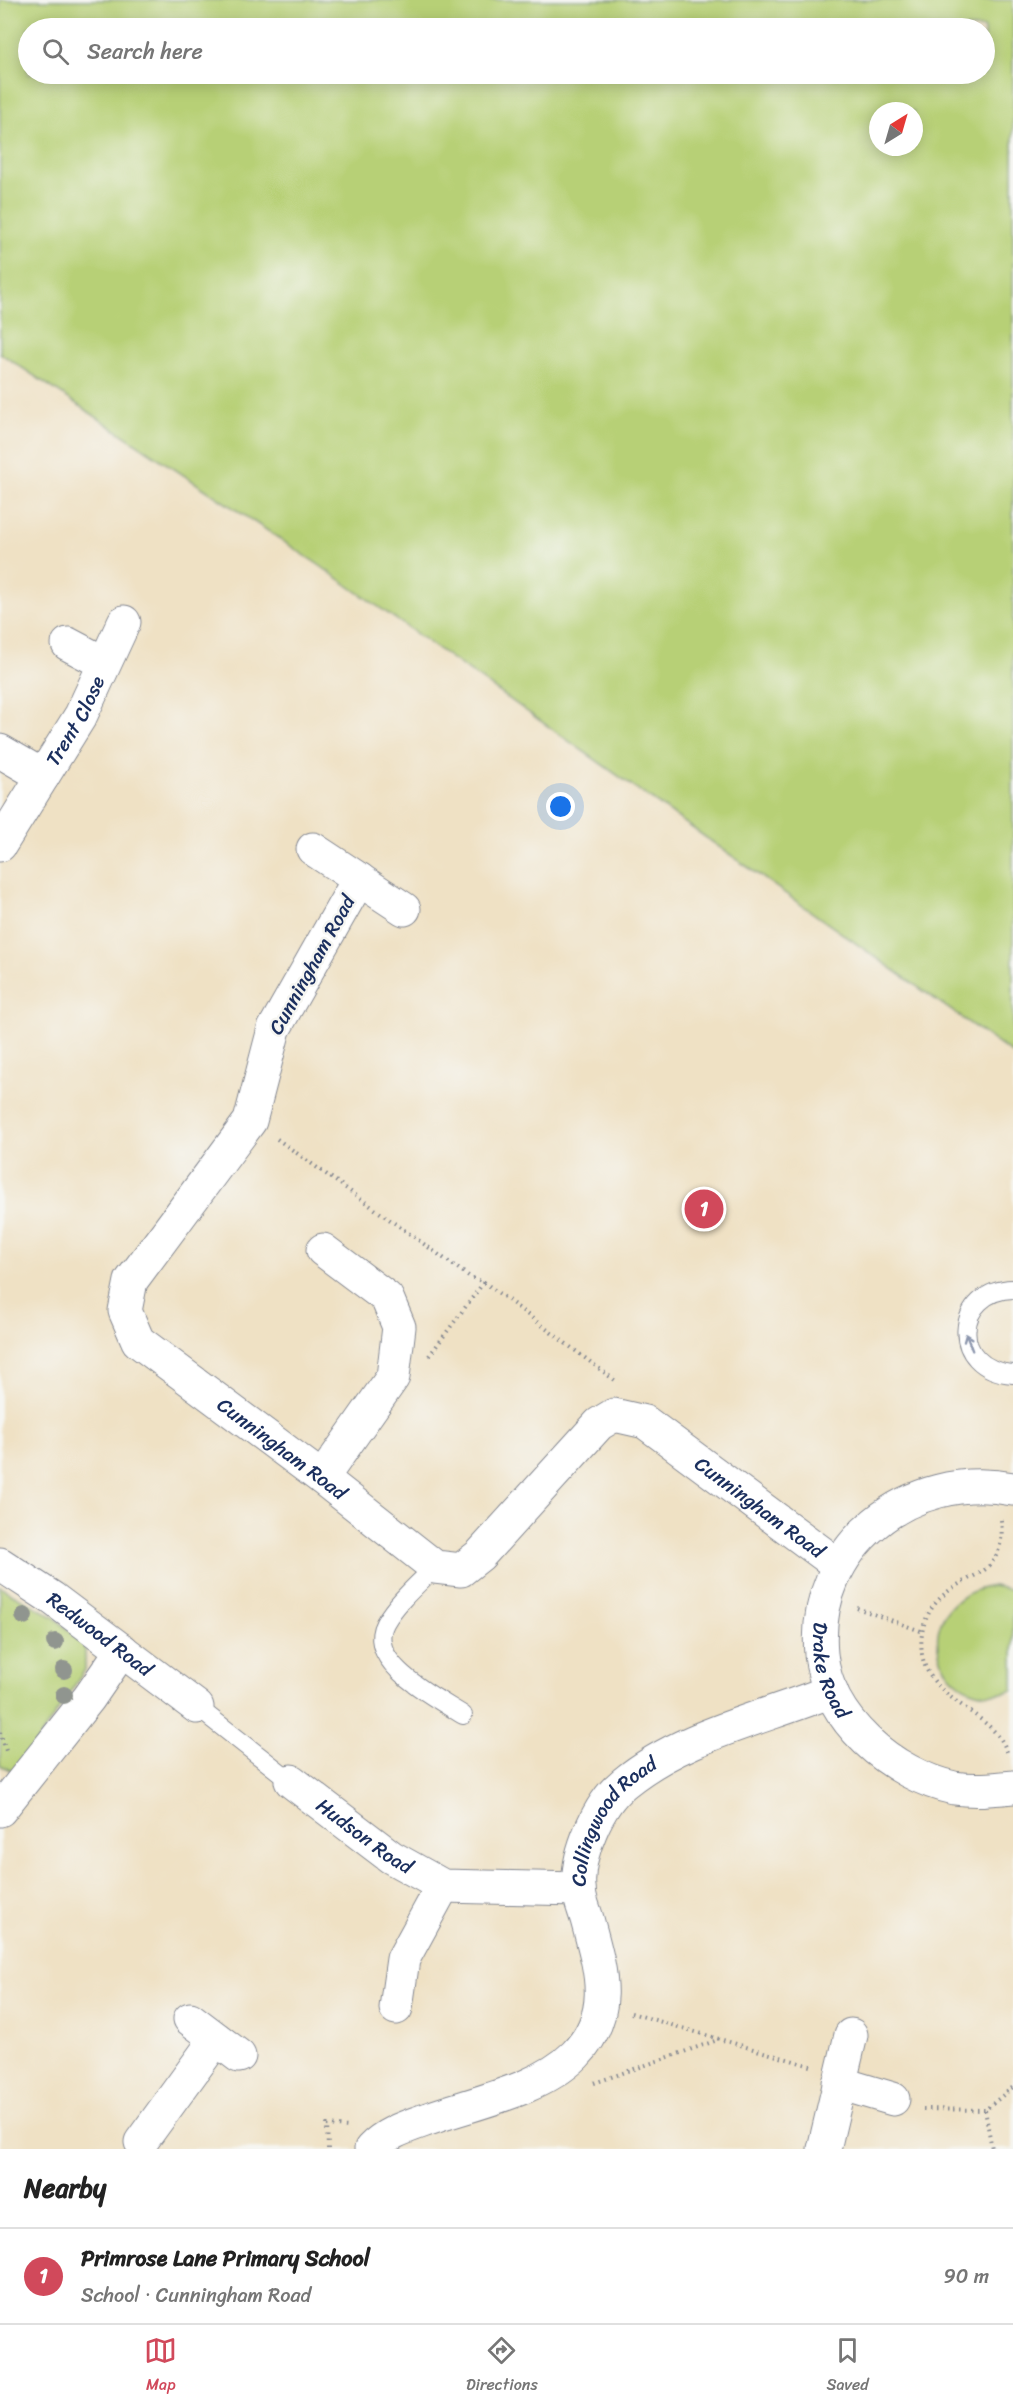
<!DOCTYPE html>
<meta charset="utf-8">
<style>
:root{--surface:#fff;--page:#f2f2f2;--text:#222;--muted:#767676;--line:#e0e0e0;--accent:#d1495b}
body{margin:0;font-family:Sriracha,sans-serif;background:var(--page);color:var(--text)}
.compass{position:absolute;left:869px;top:102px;width:54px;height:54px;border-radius:50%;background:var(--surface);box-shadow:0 3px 15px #0003;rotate:37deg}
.you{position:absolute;left:561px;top:807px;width:21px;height:21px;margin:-15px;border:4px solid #fff;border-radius:50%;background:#1a73e8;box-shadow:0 0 0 9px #1a73e833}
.badge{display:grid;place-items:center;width:39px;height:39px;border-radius:50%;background:var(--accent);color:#fff;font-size:20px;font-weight:700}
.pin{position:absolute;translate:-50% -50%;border:3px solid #fff;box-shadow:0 2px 6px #0006}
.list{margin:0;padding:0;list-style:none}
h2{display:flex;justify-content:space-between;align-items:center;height:78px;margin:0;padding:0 24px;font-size:26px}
h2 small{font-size:20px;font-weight:400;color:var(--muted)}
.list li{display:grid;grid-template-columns:39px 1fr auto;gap:18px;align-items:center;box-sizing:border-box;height:96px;padding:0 24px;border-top:2px solid var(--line)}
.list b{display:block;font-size:22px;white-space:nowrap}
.list p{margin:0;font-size:20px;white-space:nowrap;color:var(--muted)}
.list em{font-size:20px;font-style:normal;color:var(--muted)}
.icon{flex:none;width:33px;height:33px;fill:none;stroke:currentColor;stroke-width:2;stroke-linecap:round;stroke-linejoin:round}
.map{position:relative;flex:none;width:1013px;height:2149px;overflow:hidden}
.search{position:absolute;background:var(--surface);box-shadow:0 3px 15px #0003;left:18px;right:18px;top:18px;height:66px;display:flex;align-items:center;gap:15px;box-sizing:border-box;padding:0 21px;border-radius:33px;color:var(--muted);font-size:22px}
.sheet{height:174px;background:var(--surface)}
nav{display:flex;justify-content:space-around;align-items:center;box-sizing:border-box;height:84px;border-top:2px solid var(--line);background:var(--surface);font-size:16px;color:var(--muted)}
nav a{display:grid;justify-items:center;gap:3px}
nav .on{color:var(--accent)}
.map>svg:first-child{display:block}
.green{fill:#b7d076;stroke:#69806a;stroke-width:1.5;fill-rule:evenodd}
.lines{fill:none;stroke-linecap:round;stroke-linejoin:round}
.service-casing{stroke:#858891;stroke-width:20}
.minor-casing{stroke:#858891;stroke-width:35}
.path{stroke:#858891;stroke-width:4;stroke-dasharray:1.5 4.5;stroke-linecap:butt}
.service{stroke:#fff;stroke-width:18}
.minor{stroke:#fff;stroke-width:33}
.tree{fill:#90958f}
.oneway{stroke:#8d97ae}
.labels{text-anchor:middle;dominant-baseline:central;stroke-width:5;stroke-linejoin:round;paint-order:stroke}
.street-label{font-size:20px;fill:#1b2f5e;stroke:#f6f6f2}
</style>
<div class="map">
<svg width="1013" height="2149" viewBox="0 0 1013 2149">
<rect width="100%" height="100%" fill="#f6f6f2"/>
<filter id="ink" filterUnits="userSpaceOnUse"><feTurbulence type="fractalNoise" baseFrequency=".0167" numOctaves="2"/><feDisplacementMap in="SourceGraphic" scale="12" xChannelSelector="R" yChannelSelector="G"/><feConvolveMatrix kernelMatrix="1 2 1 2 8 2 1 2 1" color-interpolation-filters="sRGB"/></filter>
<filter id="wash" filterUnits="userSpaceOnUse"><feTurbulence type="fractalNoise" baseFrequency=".008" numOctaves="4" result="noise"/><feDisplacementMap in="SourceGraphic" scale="24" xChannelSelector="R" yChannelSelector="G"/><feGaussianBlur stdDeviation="1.35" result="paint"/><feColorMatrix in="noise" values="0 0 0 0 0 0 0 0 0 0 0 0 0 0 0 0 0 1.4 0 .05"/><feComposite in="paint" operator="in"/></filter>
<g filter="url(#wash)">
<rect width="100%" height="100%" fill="#efe1c4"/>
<!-- green -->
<g class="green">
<path d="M0,0H1013V1054L319,565L0,353ZM28,28H984V74H28ZM878,111H914V147H878Z"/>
<path d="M993,1586L1013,1590V1690C935,1716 901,1601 993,1586Z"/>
<polygon points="0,1587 54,1617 78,1639 85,1649 85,1670 16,1773 0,1765"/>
</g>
</g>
<g filter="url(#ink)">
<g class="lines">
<!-- service casing -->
<g class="service-casing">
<g id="service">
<path d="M1013,1289C955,1290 947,1369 1013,1374"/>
<path d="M435,1567C418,1584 397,1602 385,1623C364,1663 437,1698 463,1715"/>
<polyline points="197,1707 291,1781"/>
</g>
</g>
<!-- minor casing -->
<g class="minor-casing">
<g id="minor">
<polyline points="68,644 104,663"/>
<polyline points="0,751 43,776 0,845"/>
<path id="s1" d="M43,776L81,715L124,622"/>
<polyline points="313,849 404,909"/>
<path id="s2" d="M359,879L274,1029L250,1121L131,1281L125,1311L138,1341L322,1478L435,1567L461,1570L480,1555L599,1424L614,1415L645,1422L838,1565"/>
<polyline points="322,1478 393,1377 399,1327 387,1298 323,1250"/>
<path id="s3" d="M1013,1489C910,1469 811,1546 821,1654C827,1720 893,1775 954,1788C974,1791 993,1789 1013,1787"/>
<path id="s4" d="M0,1564L52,1598L197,1707"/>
<path id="s5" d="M291,1781L391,1857L443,1886L579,1889"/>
<polyline points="0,1810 89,1698 122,1650"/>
<polyline points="396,2008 403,1959 443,1886"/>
<polyline points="190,2019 239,2056"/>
<polyline points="839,2083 893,2099"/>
<polyline points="141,2142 216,2039"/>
<path id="s6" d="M371,2149C387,2132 409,2126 431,2118C476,2102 540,2090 575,2055C616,2013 600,1968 587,1919C584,1909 579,1898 579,1888C576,1855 598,1804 624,1783C682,1735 762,1719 831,1691"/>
<polyline points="824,2149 851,2035"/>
</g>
</g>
<!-- path -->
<g class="path">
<polyline points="277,1139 470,1277 484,1282 617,1382"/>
<polyline points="429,1356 484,1282"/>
<path d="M1001,1520C1003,1537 1001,1553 988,1567C982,1573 969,1578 961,1583C932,1599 918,1622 922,1654C929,1703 999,1713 1008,1756"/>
<polyline points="857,1608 921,1631"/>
<polyline points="0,1732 6,1751"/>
<polyline points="631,2013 811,2066"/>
<polyline points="594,2083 718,2040"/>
<polyline points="923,2109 985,2110 1013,2087"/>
<polyline points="985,2110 992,2149"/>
<polyline points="328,2149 327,2125 348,2127"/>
</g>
<!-- service -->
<use href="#service" class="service"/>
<!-- minor -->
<use href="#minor" class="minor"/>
</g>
<!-- trees -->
<g class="tree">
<circle cx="24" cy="1616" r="9"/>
<circle cx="55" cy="1642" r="9"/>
<circle cx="64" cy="1670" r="9"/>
<circle cx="64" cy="1695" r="9"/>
</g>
<!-- one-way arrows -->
<defs><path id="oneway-shaft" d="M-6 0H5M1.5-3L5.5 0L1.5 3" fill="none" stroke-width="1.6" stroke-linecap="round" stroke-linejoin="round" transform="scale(1.5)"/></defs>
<use class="oneway" href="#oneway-shaft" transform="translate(969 1342) rotate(-111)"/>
</g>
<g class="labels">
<!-- street labels -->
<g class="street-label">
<text stroke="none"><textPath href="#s1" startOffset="64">Trent Close</textPath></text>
<text transform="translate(312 965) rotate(-61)">Cunningham Road</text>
<text stroke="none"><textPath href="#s2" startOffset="710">Cunningham Road</textPath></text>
<text stroke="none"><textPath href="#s2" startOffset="1323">Cunningham Road</textPath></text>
<text stroke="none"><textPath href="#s4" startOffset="122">Redwood Road</textPath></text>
<text stroke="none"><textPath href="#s3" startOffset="312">Drake Road</textPath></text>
<text stroke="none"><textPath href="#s6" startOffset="482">Collingwood Road</textPath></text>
<text stroke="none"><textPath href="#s5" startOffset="92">Hudson Road</textPath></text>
</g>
</g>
</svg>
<svg class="compass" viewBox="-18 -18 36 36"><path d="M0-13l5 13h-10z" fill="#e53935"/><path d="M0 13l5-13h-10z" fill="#767676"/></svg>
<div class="you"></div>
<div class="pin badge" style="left:704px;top:1209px">1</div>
<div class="search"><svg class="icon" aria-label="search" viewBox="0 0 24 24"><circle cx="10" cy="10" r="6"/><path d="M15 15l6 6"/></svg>Search here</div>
</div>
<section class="sheet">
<h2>Nearby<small></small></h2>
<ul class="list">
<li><span class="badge">1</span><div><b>Primrose Lane Primary School</b><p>School · Cunningham Road</p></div><em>90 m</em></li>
</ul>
</section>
<nav>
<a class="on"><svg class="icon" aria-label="map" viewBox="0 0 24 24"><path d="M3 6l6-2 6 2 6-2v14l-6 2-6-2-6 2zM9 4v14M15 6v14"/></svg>Map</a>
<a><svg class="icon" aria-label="directions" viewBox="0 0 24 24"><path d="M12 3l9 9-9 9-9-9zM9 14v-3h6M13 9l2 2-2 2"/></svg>Directions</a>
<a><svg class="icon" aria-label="saved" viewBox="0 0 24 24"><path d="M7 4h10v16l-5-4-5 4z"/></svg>Saved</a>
</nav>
